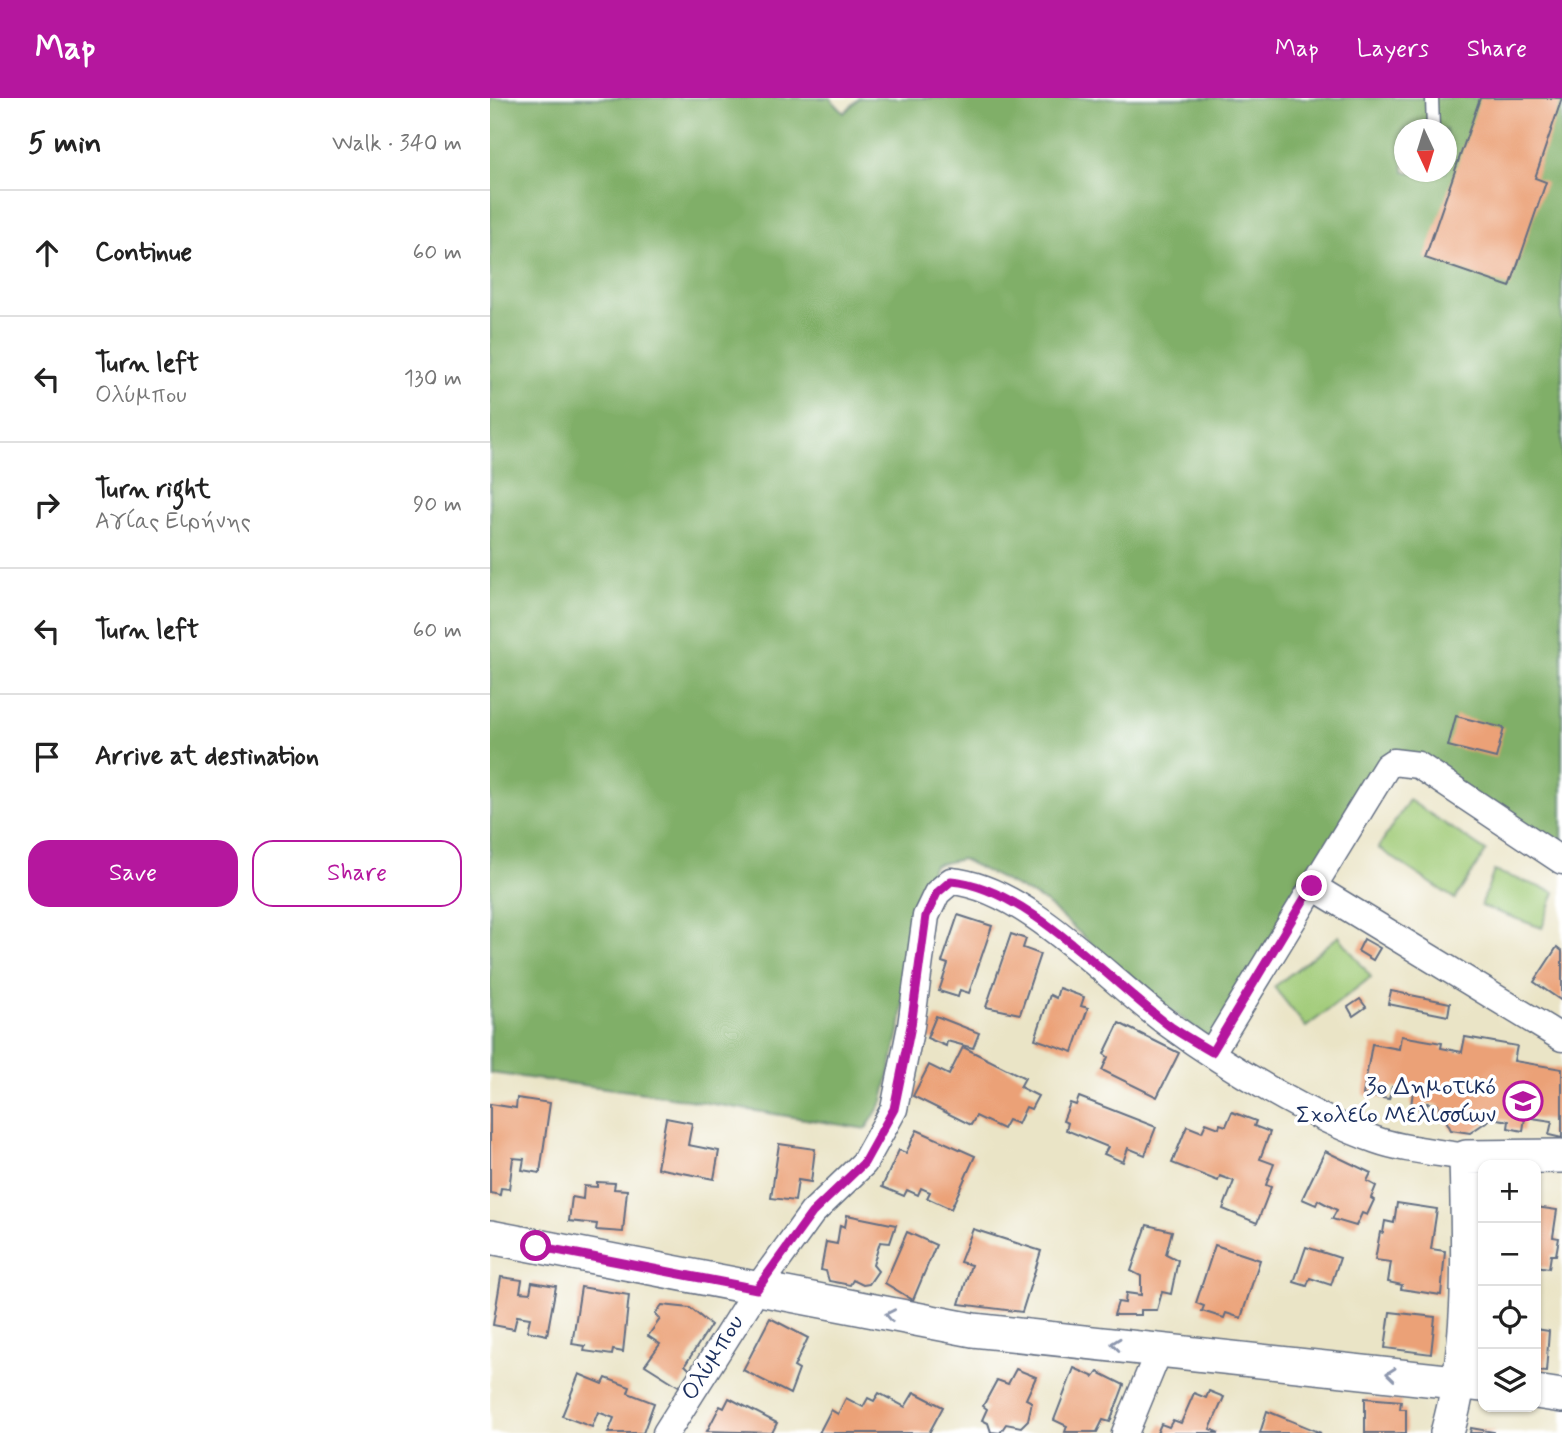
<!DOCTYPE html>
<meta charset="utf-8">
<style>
:root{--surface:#fff;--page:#f6f6f6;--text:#222;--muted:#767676;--line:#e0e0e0;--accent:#b5179e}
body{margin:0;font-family:Mynerve,sans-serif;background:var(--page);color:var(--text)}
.controls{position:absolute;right:21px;bottom:21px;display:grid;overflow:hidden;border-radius:14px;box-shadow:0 2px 5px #0004}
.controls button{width:63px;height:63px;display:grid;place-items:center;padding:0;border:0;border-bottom:2px solid var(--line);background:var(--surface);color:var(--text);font:35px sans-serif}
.compass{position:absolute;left:904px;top:21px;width:63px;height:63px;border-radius:50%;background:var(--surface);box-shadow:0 2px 5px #0004;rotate:176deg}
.stop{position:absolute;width:21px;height:21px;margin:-16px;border:5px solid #b5179e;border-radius:50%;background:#fff}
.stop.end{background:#b5179e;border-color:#fff;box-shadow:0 2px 7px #0008}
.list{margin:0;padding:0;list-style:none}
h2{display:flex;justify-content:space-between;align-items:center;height:91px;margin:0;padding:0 28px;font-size:30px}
h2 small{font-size:23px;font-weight:400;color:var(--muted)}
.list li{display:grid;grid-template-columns:46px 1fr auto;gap:21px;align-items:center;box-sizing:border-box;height:126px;padding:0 28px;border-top:2px solid var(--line)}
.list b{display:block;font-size:26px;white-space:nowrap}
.list p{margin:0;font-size:23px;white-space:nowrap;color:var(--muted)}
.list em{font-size:23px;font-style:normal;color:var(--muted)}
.actions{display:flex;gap:14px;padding:21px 28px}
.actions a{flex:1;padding:16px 0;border:2px solid var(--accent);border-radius:21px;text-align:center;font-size:24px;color:var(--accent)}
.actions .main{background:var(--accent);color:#fff}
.icon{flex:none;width:38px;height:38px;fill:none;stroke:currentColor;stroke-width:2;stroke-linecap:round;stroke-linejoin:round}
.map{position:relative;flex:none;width:1072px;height:1335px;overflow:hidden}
header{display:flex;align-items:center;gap:42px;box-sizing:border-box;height:98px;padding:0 35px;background:var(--accent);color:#fff}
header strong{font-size:33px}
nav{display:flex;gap:38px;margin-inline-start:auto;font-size:24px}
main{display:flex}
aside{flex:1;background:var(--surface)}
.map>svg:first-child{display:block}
.green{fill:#a0cb77;stroke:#5e7d6a;stroke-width:2}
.forest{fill:#80af68;stroke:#4e6f63;stroke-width:2;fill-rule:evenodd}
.building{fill:#eba177}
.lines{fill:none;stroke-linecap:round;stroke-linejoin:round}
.service-casing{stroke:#636e82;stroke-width:15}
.minor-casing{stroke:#636e82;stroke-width:29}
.tertiary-casing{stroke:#636e82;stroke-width:36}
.service{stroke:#fff;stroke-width:12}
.minor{stroke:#fff;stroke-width:26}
.tertiary{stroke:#fff;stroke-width:33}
.oneway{stroke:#8d97ae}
.route{stroke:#b5179e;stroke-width:9}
.labels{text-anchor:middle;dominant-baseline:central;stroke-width:7;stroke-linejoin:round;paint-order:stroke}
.poi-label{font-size:24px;fill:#1b2f5e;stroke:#fff;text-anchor:end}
.street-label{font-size:24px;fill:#1b2f5e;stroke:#fff}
</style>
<header>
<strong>Map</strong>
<nav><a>Map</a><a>Layers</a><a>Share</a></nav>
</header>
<main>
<aside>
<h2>5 min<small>Walk · 340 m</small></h2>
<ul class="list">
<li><svg class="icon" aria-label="ahead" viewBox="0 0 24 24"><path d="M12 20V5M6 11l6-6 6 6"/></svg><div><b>Continue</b></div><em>60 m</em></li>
<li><svg class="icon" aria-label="left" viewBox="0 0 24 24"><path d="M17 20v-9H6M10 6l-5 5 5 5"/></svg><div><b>Turn left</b><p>Ολύμπου</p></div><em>130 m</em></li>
<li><svg class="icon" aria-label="right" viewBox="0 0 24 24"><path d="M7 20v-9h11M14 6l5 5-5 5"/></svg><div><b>Turn right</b><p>Αγίας Ειρήνης</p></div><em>90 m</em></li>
<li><svg class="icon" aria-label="left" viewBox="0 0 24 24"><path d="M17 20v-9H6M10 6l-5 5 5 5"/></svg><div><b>Turn left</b></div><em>60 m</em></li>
<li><svg class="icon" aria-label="arrive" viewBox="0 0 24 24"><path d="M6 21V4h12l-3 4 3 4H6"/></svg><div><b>Arrive at destination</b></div></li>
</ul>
<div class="actions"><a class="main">Save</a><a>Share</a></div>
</aside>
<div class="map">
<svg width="1072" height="1335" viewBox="0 0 1072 1335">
<rect width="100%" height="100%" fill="#fff"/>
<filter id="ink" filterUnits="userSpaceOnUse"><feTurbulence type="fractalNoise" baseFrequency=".0143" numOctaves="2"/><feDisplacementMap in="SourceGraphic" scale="14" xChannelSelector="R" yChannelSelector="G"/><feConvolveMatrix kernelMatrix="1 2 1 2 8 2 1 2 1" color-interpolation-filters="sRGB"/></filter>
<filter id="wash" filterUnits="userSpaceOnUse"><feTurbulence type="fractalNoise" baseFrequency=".00686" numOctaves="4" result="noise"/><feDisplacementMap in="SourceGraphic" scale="28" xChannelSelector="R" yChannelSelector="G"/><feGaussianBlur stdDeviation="1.57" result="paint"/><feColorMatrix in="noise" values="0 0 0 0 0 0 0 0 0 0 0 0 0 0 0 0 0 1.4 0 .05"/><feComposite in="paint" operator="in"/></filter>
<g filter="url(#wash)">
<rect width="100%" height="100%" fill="#eae4c6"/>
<!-- green -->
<g class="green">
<polygon points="919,702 996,753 965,801 888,750"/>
<polygon points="1004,773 1065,794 1052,830 991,808"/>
<polygon points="849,838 881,879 816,929 784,889"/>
</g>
<!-- forest -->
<path class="forest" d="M0,0H340L354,15L369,0H1072V753L906,653L722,943L651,890L554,803L472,761L444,767L424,806L411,925L393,1003L376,1031L162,996L0,975ZM914,32H956V74H914Z"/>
<g id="blocks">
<!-- building -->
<g class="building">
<polygon points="990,0 1072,0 1045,80 1056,84 1020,189 935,160"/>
<polygon points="966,618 1014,630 1006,660 958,648"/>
<polygon points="468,817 502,828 479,895 470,892 468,899 449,893 458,866 452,864"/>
<polygon points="521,836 536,841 533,850 550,856 530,916 496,909"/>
<polygon points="874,841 890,850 883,862 868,853"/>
<polygon points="1067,849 1072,853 1072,903 1044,884"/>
<polygon points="569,890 594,899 591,908 598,910 583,954 545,941 560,897 566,900"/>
<polygon points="901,893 960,905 958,918 898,906"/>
<polygon points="870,901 876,909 863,918 858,909"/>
<polygon points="446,918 489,935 483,950 457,943 456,948 437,940"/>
<polygon points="629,925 689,955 667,999 612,972 618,959 614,956"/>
<polygon points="911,938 952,945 951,950 972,954 975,939 1027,948 1024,963 1072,971 1072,1040 1059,1037 1062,1023 1035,1019 1033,1033 1018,1030 1019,1023 1002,1020 980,1035 961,1032 948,1007 937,1005 936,1011 921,1008 923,993 902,989 899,1001 873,997 882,946 909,951"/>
<polygon points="473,949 535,980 530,989 548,998 541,1011 536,1009 528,1026 518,1022 513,1031 486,1018 481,1027 423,998 439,967 459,977"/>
<polygon points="589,999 666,1029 655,1057 638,1050 633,1064 614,1056 618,1049 576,1032 578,1025 573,1023 580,1005 586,1007"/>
<polygon points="27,1000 60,1005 50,1075 32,1072 34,1061 23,1060 19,1091 11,1090 10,1097 0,1095 0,1006 26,1010"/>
<polygon points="742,1014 766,1023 764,1028 780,1034 770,1061 784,1066 776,1087 781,1089 767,1125 733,1111 744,1083 730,1078 728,1083 682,1065 697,1028 712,1034 716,1025 729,1030 730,1026 736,1028"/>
<polygon points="176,1020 202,1025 198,1047 229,1053 224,1081 167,1070"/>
<polygon points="427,1032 485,1058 461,1111 437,1100 440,1094 431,1090 428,1097 417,1092 414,1098 392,1089 409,1052 416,1055"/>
<polygon points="289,1046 325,1051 321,1084 308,1082 305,1103 281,1100"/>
<polygon points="835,1053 881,1075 877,1083 886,1088 881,1100 884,1102 877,1117 872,1115 866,1128 842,1121 847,1112 828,1102 826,1107 812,1101"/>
<polygon points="107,1084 125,1085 124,1091 137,1092 133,1134 106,1132 107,1126 79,1123 82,1099 93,1101 94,1088 107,1089"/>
<polygon points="907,1105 947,1111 941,1151 955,1153 951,1197 911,1191 912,1187 898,1184 901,1164 885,1162 890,1134 893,1135 895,1123 904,1125"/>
<polygon points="1046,1109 1067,1112 1063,1139 1069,1140 1066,1157 1061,1157 1059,1170 1046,1168"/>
<polygon points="357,1117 406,1127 400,1145 390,1144 383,1167 388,1173 379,1186 373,1187 363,1182 360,1187 339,1183 336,1173 331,1172 336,1144 347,1146 350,1127 355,1129"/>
<polygon points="657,1127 682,1133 676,1156 688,1162 681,1196 672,1194 667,1212 651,1212 651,1217 624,1217 628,1204 635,1205 636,1195 651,1197 651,1178 641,1173"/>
<polygon points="483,1131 551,1153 532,1214 469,1206 481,1167 470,1164"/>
<polygon points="417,1134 446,1147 423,1202 395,1185"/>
<polygon points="725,1147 770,1162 751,1220 736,1215 734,1220 712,1213 714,1208 706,1205"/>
<polygon points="816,1149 850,1160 841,1187 820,1180 817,1188 804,1184"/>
<polygon points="11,1179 32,1182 30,1194 40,1195 42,1184 66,1188 57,1237 37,1233 40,1220 27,1218 24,1231 3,1227"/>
<polygon points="91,1189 139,1197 133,1254 123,1252 122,1257 94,1253 95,1248 82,1246"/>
<polygon points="172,1207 200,1210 221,1227 195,1267 201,1273 190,1289 155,1267 170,1246 158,1238 170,1221 165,1216"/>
<polygon points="900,1214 945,1219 941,1256 895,1250"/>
<polygon points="280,1220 318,1240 304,1269 309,1272 300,1296 253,1272"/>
<polygon points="1046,1231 1059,1233 1056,1274 1046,1273"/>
<polygon points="584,1270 604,1279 608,1274 634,1287 620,1324 613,1322 607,1334 575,1334 577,1328 564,1322"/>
<polygon points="526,1271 546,1279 536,1301 542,1304 538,1322 531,1329 516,1326 510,1335 501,1334 498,1325 492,1322 497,1311 493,1308 507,1282 518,1286"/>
<polygon points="89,1276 113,1286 116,1280 140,1289 138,1295 164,1305 153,1335 118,1335 124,1320 108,1314 102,1329 72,1318"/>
<polygon points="719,1293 734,1299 720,1331 729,1335 667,1335 671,1326 679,1329 683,1322 691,1325 704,1295 716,1300"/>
<polygon points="424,1294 453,1309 439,1335 329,1335 341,1312 348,1316 356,1300 373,1309 378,1300 384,1303 389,1295 415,1309"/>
<polygon points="239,1300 287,1325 282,1335 217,1333 230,1308 234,1310"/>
<polygon points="875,1300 911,1303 910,1311 916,1311 916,1335 875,1335"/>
<polygon points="777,1313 831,1335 770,1335"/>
<polygon points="981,1330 1004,1334 1004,1335 980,1335"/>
</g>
</g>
</g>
<g filter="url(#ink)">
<use href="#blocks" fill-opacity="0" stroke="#636e82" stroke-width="2"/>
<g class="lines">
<!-- service casing -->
<g class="service-casing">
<polyline id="service" points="942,0 943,32"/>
</g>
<!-- minor casing -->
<g class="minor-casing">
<g id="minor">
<polyline points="822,788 1072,940"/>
<polyline points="722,954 897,668 903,664 928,667 1072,763"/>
<path d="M176,1335L267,1191L322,1115L374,1065L404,1011L421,928L436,818L447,795L461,783C536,789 621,885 681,928C736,968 822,1020 886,1042C914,1052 947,1054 976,1059"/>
<polyline points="635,1335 670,1250"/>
</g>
</g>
<!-- tertiary casing -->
<g class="tertiary-casing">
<g id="tertiary">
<polyline points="0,1139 483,1232 993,1287"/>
<polyline points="1046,1294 1072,1298"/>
<path d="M957,1335C983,1247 978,1149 976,1059L1072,1058"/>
</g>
</g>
<!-- service -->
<use href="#service" class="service"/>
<!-- minor -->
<use href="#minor" class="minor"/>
<!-- tertiary -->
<use href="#tertiary" class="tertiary"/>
</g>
<!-- one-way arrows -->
<defs><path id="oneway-chevron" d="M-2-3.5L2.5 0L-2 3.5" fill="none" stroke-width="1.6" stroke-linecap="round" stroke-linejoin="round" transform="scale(1.75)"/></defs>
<g class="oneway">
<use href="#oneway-chevron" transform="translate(400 1217) rotate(-169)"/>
<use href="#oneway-chevron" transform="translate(626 1246) rotate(-174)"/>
<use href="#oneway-chevron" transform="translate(901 1276) rotate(-174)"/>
</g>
</g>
<g class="lines" filter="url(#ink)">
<!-- route -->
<path class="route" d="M46,1148L267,1191L322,1115L374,1065L404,1011L421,928L436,818L447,795L461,783C537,789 621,885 681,929C694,938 709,946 722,954L822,788"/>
</g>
<!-- icons -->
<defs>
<g id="school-ring" transform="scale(2.0125)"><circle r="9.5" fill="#fff" stroke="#b5179e" stroke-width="1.5"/><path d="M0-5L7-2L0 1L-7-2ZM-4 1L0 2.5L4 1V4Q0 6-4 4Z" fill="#b5179e"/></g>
</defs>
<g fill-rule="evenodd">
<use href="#school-ring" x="1033" y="1003"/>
</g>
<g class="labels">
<!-- poi labels -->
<g class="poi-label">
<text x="1006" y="989">3ο Δημοτικό<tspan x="1006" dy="28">Σχολείο Μελισσίων</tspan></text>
</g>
<!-- street labels -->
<g class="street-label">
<text transform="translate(223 1260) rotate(-58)">Ολύμπου</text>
</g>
</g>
</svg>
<div class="controls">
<button>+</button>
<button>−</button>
<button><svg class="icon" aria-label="locate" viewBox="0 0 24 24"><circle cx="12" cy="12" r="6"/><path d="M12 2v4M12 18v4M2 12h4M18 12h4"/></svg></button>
<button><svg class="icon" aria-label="layers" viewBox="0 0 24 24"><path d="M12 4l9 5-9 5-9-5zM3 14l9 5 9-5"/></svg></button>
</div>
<svg class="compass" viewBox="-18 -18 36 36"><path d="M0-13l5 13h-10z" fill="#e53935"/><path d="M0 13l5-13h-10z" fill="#767676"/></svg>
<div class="stop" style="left:46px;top:1148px"></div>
<div class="stop end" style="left:822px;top:788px"></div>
</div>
</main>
